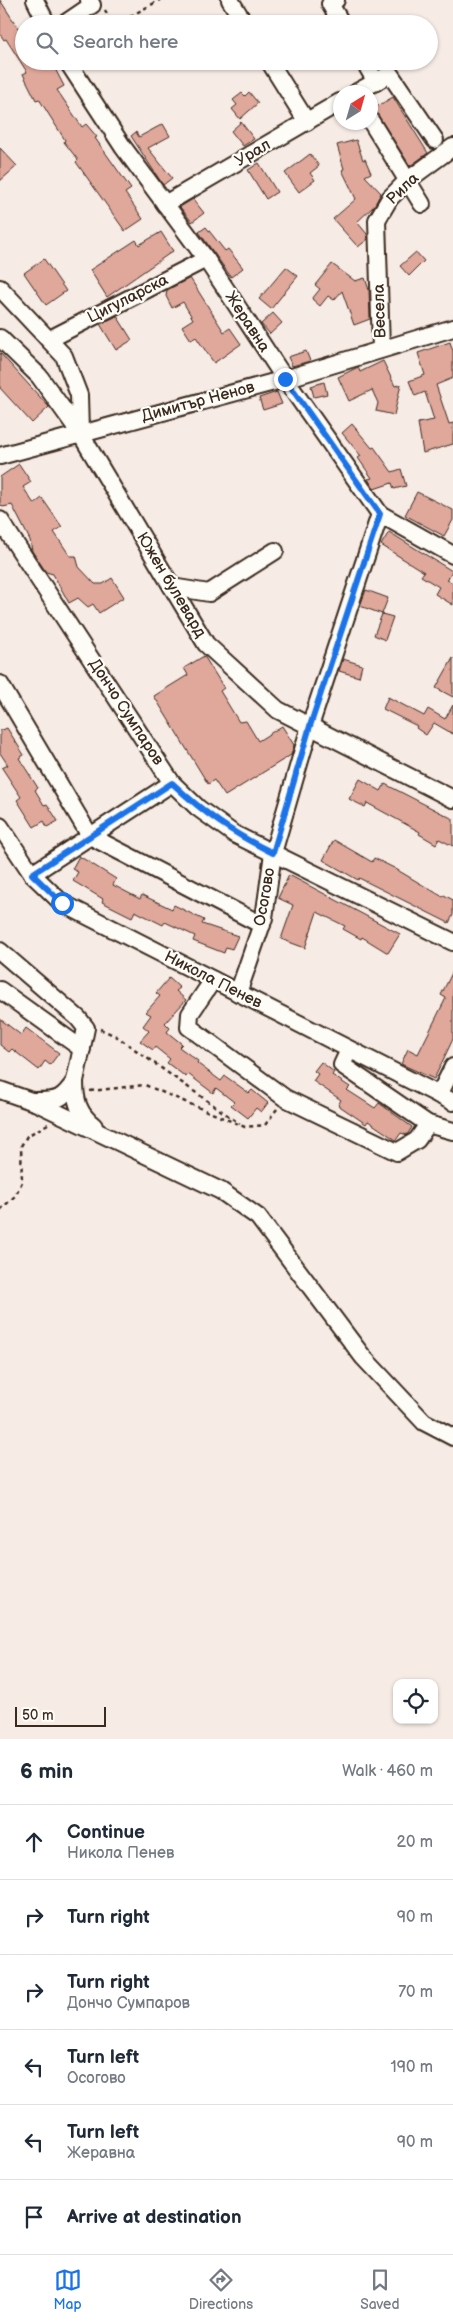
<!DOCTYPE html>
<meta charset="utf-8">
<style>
:root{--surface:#fff;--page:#f6f6f7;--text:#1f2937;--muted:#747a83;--line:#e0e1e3;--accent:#1a73e8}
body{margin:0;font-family:"Balsamiq Sans",sans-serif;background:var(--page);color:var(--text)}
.controls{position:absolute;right:15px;bottom:15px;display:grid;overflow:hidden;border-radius:10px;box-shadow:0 1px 4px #0004}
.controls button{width:45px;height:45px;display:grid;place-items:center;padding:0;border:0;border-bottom:1px solid var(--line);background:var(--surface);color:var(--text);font:25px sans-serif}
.compass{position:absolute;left:333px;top:85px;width:45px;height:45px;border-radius:50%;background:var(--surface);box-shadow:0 1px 4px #0004;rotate:37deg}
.scale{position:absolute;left:15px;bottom:12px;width:91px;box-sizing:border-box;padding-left:5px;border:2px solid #3b2a1e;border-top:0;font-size:14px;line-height:18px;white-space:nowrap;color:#3b2a1e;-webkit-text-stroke:4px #fdfcf7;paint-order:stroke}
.stop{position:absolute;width:15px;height:15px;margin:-11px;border:4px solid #1a73e8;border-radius:50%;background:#fff}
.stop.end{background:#1a73e8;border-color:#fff;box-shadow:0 1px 5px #0008}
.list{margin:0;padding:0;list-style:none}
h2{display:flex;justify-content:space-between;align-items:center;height:65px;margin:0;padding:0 20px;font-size:21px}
h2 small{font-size:16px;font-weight:400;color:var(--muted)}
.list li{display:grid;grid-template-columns:32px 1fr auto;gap:15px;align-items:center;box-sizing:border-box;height:75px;padding:0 20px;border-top:1px solid var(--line)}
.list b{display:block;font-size:19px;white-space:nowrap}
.list p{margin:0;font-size:16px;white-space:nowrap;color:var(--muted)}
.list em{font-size:16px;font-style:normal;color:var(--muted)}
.icon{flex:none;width:28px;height:28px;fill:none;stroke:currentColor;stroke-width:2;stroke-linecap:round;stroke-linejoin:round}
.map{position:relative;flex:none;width:453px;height:1739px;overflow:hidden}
.search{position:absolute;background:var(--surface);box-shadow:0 1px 4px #0004;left:15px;right:15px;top:15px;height:55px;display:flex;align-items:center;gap:12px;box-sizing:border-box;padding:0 18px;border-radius:28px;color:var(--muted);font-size:19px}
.sheet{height:515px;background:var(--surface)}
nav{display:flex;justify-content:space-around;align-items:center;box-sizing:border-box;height:70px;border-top:1px solid var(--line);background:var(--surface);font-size:14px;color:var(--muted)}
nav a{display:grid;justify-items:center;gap:2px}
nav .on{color:var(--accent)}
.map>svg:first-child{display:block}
.building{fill:#e0a79b;stroke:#3b2a1e}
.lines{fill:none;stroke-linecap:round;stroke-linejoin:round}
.minor-casing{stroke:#3b2a1e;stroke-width:20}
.path{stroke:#3b2a1e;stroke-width:2.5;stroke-dasharray:4 4;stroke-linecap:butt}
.minor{stroke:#fdfcf7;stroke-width:16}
.route{stroke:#1a73e8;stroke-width:6}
.labels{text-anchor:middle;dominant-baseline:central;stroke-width:4.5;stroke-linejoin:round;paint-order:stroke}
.street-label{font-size:16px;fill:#3b2a1e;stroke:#fdfcf7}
</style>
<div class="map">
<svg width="453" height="1739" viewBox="0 0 453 1739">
<rect width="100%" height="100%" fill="#f7ebe5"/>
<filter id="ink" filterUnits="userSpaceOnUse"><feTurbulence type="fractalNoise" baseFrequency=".02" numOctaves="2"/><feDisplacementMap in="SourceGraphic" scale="10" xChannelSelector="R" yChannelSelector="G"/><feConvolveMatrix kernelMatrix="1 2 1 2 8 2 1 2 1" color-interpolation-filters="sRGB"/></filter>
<g filter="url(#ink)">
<!-- building -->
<g class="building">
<polygon points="0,0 24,37 24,61 51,61 64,86 57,90 82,127 86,124 97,137 95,138 131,189 125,193 143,219 125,231 76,162 78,160 64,142 65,140 39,99 36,100 23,74 27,72 6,39 4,40 0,34"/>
<polygon points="249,92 258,103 240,119 232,109 237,105 233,100 242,93 245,96"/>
<polygon points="393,97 428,153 410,166 378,115 371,110"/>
<polygon points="241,122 254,139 243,146 231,131"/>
<polygon points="163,124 170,136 148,148 172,178 163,185 131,136 136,132 139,137"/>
<polygon points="356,140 363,160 365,159 371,173 365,176 381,193 374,206 357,222 367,234 368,239 358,247 333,219 356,199 342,170 344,169 337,145"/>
<polygon points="0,148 17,166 0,181"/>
<polygon points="310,154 319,166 310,173 315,180 299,192 285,173"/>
<polygon points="259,163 277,192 266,199 248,170"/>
<polygon points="193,199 204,213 192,222 180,207"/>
<polygon points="206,227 225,251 228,249 243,268 231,277 199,232"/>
<polygon points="161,232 173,251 107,297 90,270 136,240 139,245"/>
<polygon points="416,252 424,261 409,276 400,266"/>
<polygon points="44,259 66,291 46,305 24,273"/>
<polygon points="332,264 355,281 365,278 369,290 370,319 354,325 342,291 334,300 328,296 320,306 312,299 320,289 315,285"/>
<polygon points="286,267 298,276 271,309 259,299"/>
<polygon points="190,278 224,332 230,328 241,344 214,363 196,337 191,340 182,326 193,319 183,302 172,308 166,296 167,290"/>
<polygon points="273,313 282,323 270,334 261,324"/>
<polygon points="117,316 132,340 116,350 100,324"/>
<polygon points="450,342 453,351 453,378 436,385 449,424 453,423 453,444 423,453 418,423 434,420 425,392 415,396 409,381 425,375 418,353"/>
<polygon points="306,351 310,361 292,366 288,357"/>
<polygon points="0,353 49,407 32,423 0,388"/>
<polygon points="383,361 395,386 401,384 394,415 376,411 378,403 372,390 349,401 338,377 358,367 360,372"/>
<polygon points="324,382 327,394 314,397 311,386"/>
<polygon points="277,392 282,404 263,410 259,398"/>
<polygon points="352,424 372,448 374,447 392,472 401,469 406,486 394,489 392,483 374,489 368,479 372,478 358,458 361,456 342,433"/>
<polygon points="19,464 31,482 23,487 34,504 42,498 62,527 54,532 70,556 76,556 79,567 95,584 103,584 112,578 124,597 99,613 93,604 88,607 78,598 69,603 53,574 46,572 32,551 30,540 12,505 3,507 0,504 0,477"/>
<polygon points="417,492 453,510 453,520 444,536 405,515"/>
<polygon points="389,532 452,571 447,580 453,583 453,605 435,594 439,587 421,576 424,572 381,545"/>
<polygon points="366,590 388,598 382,614 360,606"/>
<polygon points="382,614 393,617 385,640 374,635"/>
<polygon points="204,656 224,688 220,691 239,722 246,721 258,741 282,726 294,745 291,755 225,796 214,780 208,784 154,696 188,675 184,668"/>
<polygon points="453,658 453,697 436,688"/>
<polygon points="343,659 362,665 359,677 339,671"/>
<polygon points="388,697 424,716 428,709 445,719 453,705 453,734 434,723 426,735 416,728 417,726 383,709"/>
<polygon points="7,728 24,755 19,758 38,788 35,790 44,805 47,804 58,821 47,827 44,821 34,827 17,800 21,797 2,768 8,765 0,753 0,731"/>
<polygon points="360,779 381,791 385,784 453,819 453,846 439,839 436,844 419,834 420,832 367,803 365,807 349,799"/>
<polygon points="334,840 372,862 374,858 394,868 443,897 444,895 453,900 453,915 449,923 359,878 358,880 323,860"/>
<polygon points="79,856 116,879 113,885 140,899 142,895 172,909 174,905 204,920 202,924 238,936 232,949 226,947 224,953 193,941 195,936 165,922 163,925 135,911 132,917 102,902 103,899 73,881 78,872 72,869"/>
<polygon points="289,875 400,934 388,953 362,937 361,939 343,929 345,926 317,912 305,948 281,939 293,905 278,898"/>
<polygon points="453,971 453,1039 434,1079 401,1064 408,1049 418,1054 446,998 441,995"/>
<polygon points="169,978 180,988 176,991 186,1000 165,1023 170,1028 167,1032 182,1044 179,1047 198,1061 197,1063 221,1081 225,1076 249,1093 252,1090 268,1103 261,1112 256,1108 248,1118 231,1105 234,1102 216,1088 213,1093 188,1074 186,1077 167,1063 170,1059 155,1047 153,1050 140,1041 149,1031 143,1026 151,1015 146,1012 160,996 156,993"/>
<polygon points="0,1019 21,1035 26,1028 59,1053 50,1065 45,1061 39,1070 12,1049 9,1052 0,1045"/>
<polygon points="321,1062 334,1072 332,1075 350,1087 347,1090 375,1108 379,1103 412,1127 407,1135 401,1133 396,1140 368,1121 366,1124 338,1105 341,1100 313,1081 318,1074 314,1071"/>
</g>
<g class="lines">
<!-- minor casing -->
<g class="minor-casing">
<g id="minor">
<polyline points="35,0 47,24"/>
<polyline points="230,0 245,24"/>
<polyline points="336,0 330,4 342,24"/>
<polyline points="64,24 92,5 89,0"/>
<polyline points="67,61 123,147 206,259 285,379 380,514 453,555"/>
<polyline points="269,61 307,122"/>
<polyline points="364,61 376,82"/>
<polyline points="357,92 390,74 435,140"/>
<polyline points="370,120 422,204"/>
<polyline points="165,204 340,102"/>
<polyline points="0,288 64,356 79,395 80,433"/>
<polyline points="0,338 39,376 80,433 206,644 278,710 453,799"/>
<polyline points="50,339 206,259"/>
<polyline points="381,349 377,220 390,198 408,180 453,147"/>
<polyline points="0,456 285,379 453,328"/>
<polyline points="0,520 172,783 198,808 234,834 453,942"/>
<polyline points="172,587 209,593 275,551"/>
<polyline points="0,684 90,836 262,925"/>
<polyline points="0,826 32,874 62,903 453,1102"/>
<polyline points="32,874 172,783"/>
<polyline points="0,951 78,1018 86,1028 75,1081"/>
<polyline points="213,980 190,1014 189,1027 285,1098 397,1152 417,1140 428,1124"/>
<polyline points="0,990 82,1049"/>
<polyline points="238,993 264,918 273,853 310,726 380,514"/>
<polyline points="349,1050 342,1065 428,1124 453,1131"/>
<polyline points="0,1090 37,1103 221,1191 258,1217 363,1357 424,1422 453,1437"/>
<polyline points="439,1095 453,1067"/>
<path d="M35,1101C58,1101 62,1100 75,1081C75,1101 78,1113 94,1126"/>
</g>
</g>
<!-- path -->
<g class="path">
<polyline points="105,10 112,24"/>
<polyline points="116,24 160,0"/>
<polyline points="100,1029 116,1036 240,1124"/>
<polyline points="90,1091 145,1085 245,1127 265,1125 277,1109"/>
<polyline points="0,1210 15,1196 22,1182 21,1146 27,1136 48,1124"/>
</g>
<!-- minor -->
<use href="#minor" class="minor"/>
</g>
</g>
<g class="lines" filter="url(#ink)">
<!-- route -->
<path class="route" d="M62,903L32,874L172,783C205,814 232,833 273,853L310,726L380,514L285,379"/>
</g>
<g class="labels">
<!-- street labels -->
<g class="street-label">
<text transform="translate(253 153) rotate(-30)">Урал</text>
<text transform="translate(403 189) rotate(-44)">Рила</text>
<text transform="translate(128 299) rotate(-27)">Цигуларска</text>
<text transform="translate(380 311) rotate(-92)">Весела</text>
<text transform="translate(247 322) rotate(57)">Жеравна</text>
<text transform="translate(198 402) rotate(-15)">Димитър Ненов</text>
<text transform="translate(171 585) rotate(59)">Южен булевард</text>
<text transform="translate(126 712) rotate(57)">Дончо Сумпаров</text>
<text transform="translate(265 897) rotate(-80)">Осогово</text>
<text transform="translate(213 980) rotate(27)">Никола Пенев</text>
</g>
</g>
</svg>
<div class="controls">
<button><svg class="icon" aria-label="locate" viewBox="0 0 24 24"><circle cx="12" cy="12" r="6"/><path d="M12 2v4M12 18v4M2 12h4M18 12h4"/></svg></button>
</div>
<svg class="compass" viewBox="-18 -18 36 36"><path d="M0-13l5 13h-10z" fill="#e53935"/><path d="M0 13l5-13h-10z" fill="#747a83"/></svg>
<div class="scale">50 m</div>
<div class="stop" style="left:62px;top:903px"></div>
<div class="stop end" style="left:285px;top:379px"></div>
<div class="search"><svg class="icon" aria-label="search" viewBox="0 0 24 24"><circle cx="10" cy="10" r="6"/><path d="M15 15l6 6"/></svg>Search here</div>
</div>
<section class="sheet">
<h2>6 min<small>Walk · 460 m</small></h2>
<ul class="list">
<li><svg class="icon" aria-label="ahead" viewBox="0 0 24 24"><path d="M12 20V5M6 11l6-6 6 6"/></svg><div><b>Continue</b><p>Никола Пенев</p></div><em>20 m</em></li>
<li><svg class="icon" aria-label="right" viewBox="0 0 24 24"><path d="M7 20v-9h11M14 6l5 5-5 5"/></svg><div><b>Turn right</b></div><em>90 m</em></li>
<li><svg class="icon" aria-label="right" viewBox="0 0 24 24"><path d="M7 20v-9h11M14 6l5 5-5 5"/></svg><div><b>Turn right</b><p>Дончо Сумпаров</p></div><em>70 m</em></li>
<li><svg class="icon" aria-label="left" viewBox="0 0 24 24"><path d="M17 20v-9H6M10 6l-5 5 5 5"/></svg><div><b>Turn left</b><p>Осогово</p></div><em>190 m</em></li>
<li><svg class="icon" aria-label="left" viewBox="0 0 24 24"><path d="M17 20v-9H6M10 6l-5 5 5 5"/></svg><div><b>Turn left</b><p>Жеравна</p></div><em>90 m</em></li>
<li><svg class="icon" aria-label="arrive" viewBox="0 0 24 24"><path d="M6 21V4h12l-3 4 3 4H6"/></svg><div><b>Arrive at destination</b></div></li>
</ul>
</section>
<nav>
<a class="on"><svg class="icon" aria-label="map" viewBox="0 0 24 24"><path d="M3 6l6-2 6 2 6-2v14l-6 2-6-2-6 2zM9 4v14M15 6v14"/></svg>Map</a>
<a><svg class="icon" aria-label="directions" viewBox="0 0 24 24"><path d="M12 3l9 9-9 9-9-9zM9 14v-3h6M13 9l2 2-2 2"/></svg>Directions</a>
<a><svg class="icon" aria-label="saved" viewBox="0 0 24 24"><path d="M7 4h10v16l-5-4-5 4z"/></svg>Saved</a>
</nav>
